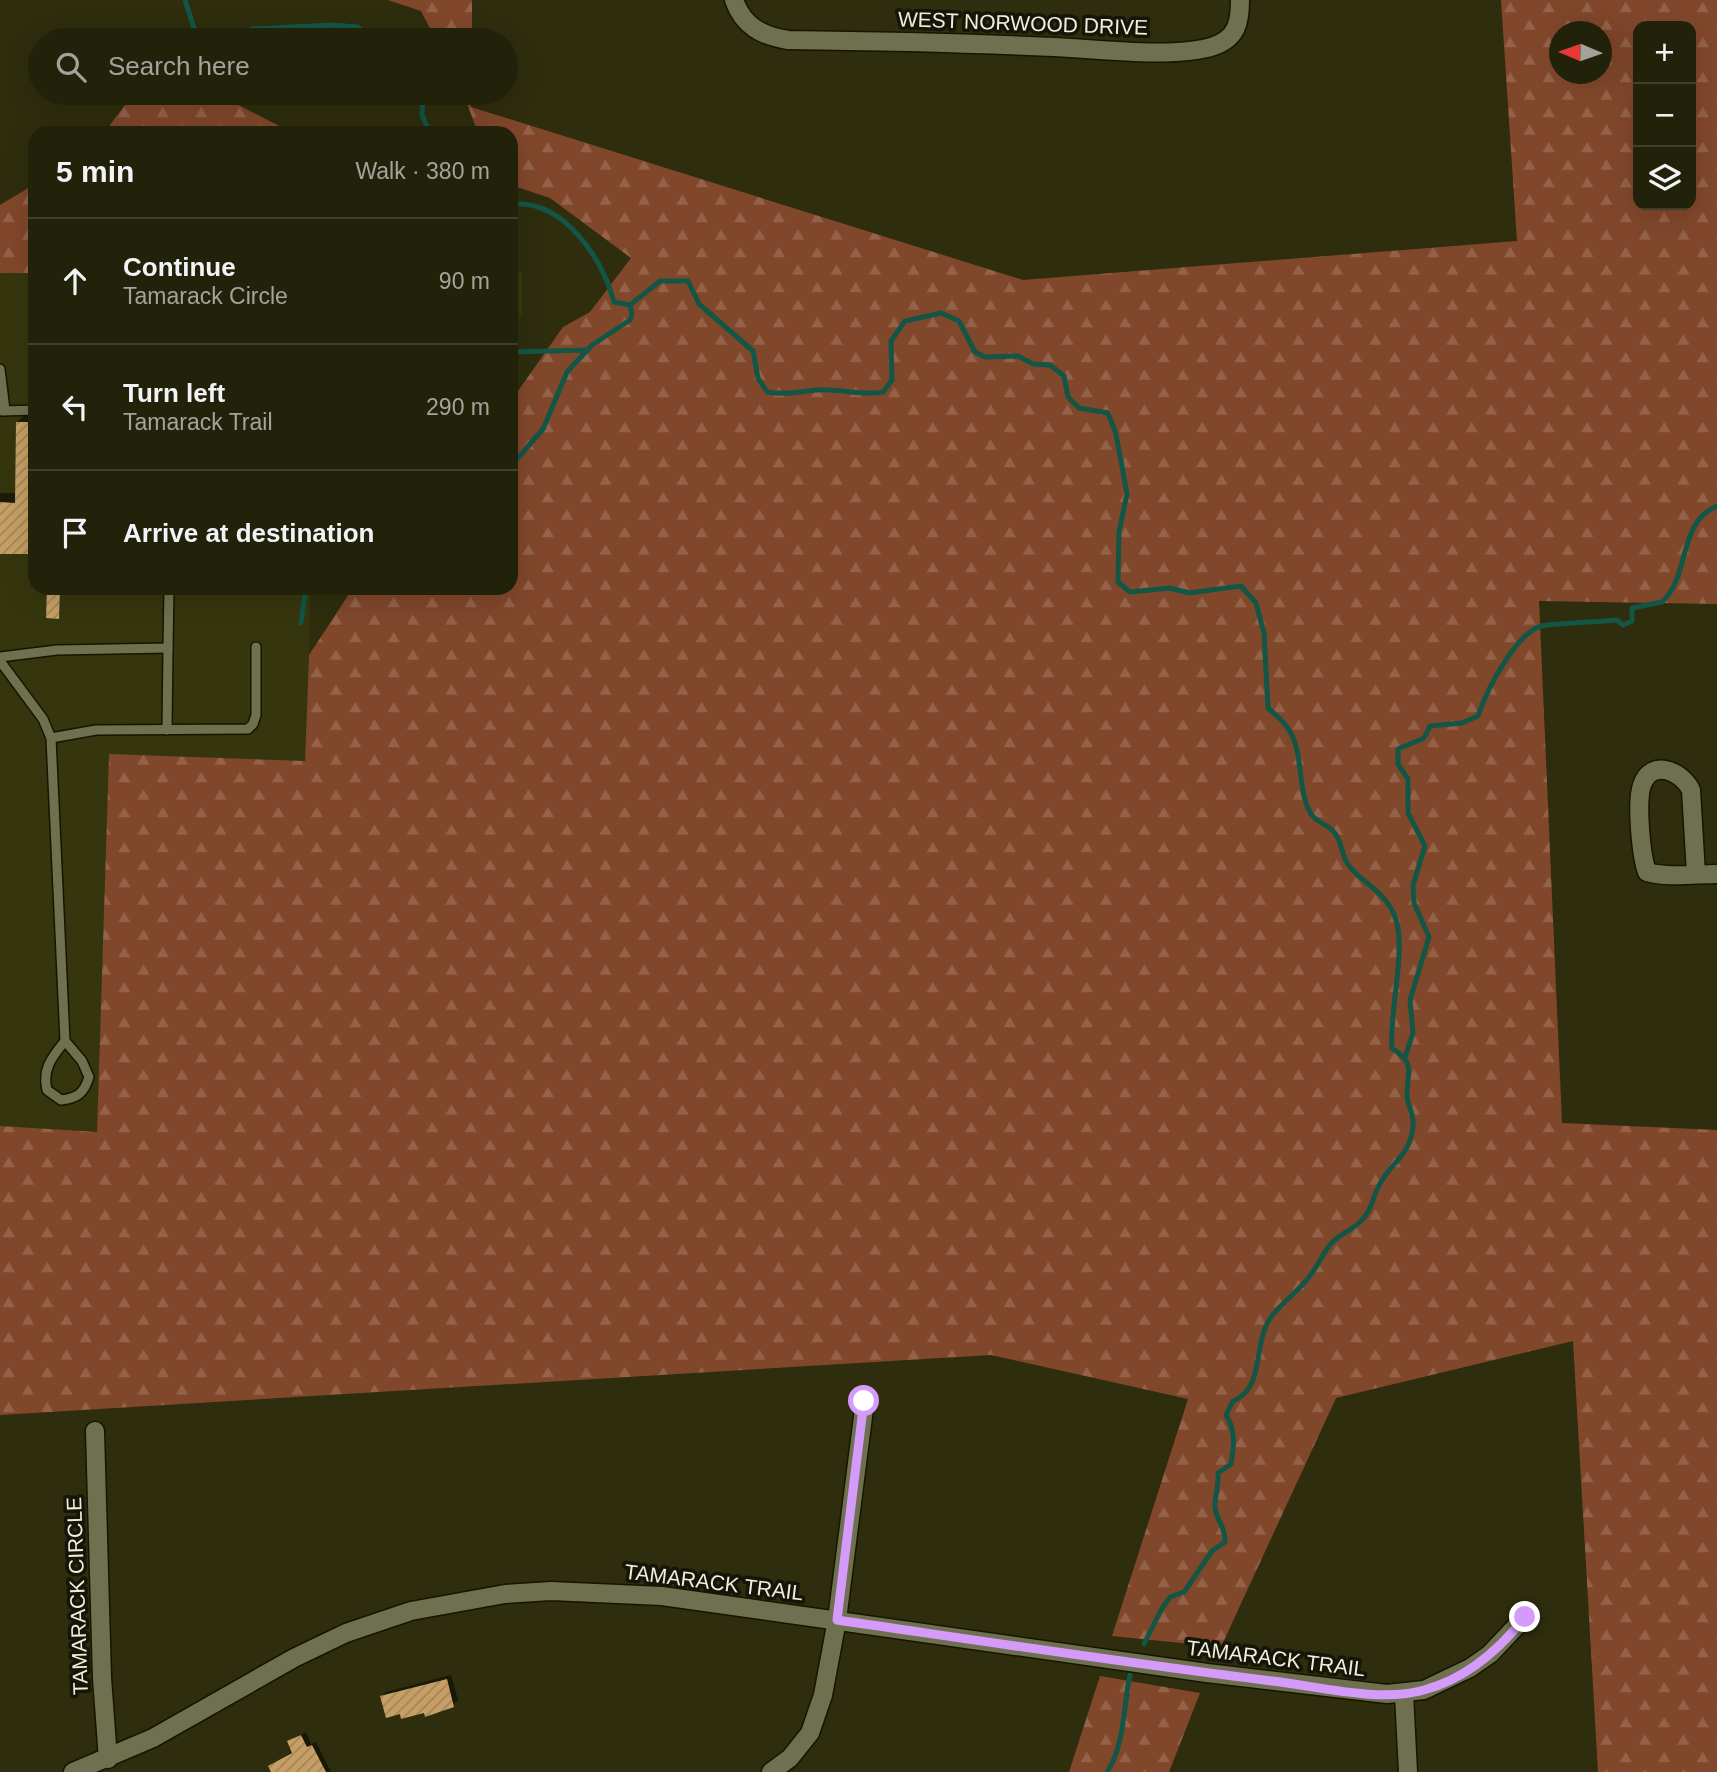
<!DOCTYPE html>
<meta charset="utf-8">
<style>
:root{--surface:#22220a;--page:#2a2a13;--text:#f1f3f6;--muted:#a2a49c;--line:#3f3f2b}
body{margin:0;font-family:Arial,sans-serif;background:var(--page);color:var(--text)}
.controls{position:absolute;right:21px;top:21px;display:grid;overflow:hidden;border-radius:14px;box-shadow:0 7px 28px #0002}
.controls button{width:63px;height:63px;display:grid;place-items:center;padding:0;border:0;border-bottom:2px solid var(--line);background:var(--surface);color:var(--text);font:35px sans-serif}
.compass{position:absolute;left:1549px;top:21px;width:63px;height:63px;border-radius:50%;background:var(--surface);box-shadow:0 7px 28px #0002;rotate:272deg}
.stop{position:absolute;width:21px;height:21px;margin:-16px;border:5px solid #d59bfa;border-radius:50%;background:#fff}
.stop.end{background:#d59bfa;border-color:#fff;box-shadow:0 2px 7px #0008}
.list{margin:0;padding:0;list-style:none}
h2{display:flex;justify-content:space-between;align-items:center;height:91px;margin:0;padding:0 28px;font-size:30px}
h2 small{font-size:23px;font-weight:400;color:var(--muted)}
.list li{display:grid;grid-template-columns:46px 1fr auto;gap:21px;align-items:center;box-sizing:border-box;height:126px;padding:0 28px;border-top:2px solid var(--line)}
.list b{display:block;font-size:26px;white-space:nowrap}
.list p{margin:0;font-size:23px;white-space:nowrap;color:var(--muted)}
.list em{font-size:23px;font-style:normal;color:var(--muted)}
.icon{flex:none;width:38px;height:38px;fill:none;stroke:currentColor;stroke-width:2;stroke-linecap:round;stroke-linejoin:round}
.map{position:relative;flex:none;width:1717px;height:1772px;overflow:hidden}
.search{position:absolute;background:var(--surface);box-shadow:0 7px 28px #0002;left:28px;top:28px;width:490px;height:77px;display:flex;align-items:center;gap:18px;box-sizing:border-box;padding:0 24px;border-radius:38px;color:var(--muted);font-size:26px}
.panel{position:absolute;background:var(--surface);box-shadow:0 7px 28px #0002;left:28px;top:126px;width:490px;height:469px;border-radius:21px}
.map>svg:first-child{display:block}
.built{fill:#36360e}
.forest{fill:url(#forest-firs);fill-rule:evenodd}
.shadow{fill:#0007}
.lines{fill:none;stroke-linecap:round;stroke-linejoin:round}
.stream{stroke:#135645;stroke-width:5}
.building{fill:url(#building-hatch)}
.lane-casing{stroke:#161500;stroke-width:12}
.street-casing{stroke:#161500;stroke-width:21}
.lane{stroke:#6f704f;stroke-width:9}
.street{stroke:#6f704f;stroke-width:18}
.route{stroke:#d59bfa;stroke-width:9}
.labels{text-anchor:middle;dominant-baseline:central;stroke-width:7;stroke-linejoin:round;paint-order:stroke}
.street-label{font-size:21px;fill:#efefdd;stroke:#151508}
</style>
<div class="map">
<svg width="1717" height="1772" viewBox="0 0 1717 1772">
<defs>
<pattern id="forest-firs" width="22" height="20" patternUnits="userSpaceOnUse" patternTransform="scale(1.75)"><rect width="22" height="20" fill="#81472b"/><path d="M5 1l3.5 6h-7zM16 11l3.5 6h-7z" fill="#936249"/></pattern>
<pattern id="building-hatch" width="6" height="6" patternUnits="userSpaceOnUse" patternTransform="scale(1.75)"><rect width="6" height="6" fill="#c79f64"/><path d="M-1 1l2-2M0 6l6-6M5 7l2-2" fill="none" stroke="#a1855a"/></pattern>
</defs>
<rect width="100%" height="100%" fill="#2e2d0e"/>
<!-- built -->
<g class="built">
<polygon points="511,272 522,272 522,317 511,322"/>
<polygon points="0,273 35,273 35,588 311,588 305,761 109,755 97,1133 0,1126"/>
</g>
<!-- forest -->
<g class="forest">
<polygon points="388,0 472,0 472,40 436,40 421,11"/>
<path d="M1501,0H1717V604L1539,601L1562,1123L1717,1130V1772H1598L1573,1341L1336,1398L1221,1647L1112,1636L1188,1399L991,1355L0,1415V1126L97,1132L109,754L305,761L309,655L353,588H511V401L563,327L590,312L631,258L550,198L511,185V133H478L463,93H471V107L1023,280L1517,241ZM1691,26V205H1638V26ZM1560,32H1602V74H1560Z"/>
<polygon points="134,93 215,93 293,133 104,133"/>
<polygon points="35,184 35,273 0,273 0,205"/>
<polygon points="1100,1676 1200,1693 1169,1772 1069,1772"/>
</g>
<!-- shadow -->
<g class="shadow">
<polygon points="27,412 35,412 35,552 0,552 0,493 17,493 17,422"/>
<polygon points="451,1675 458,1700 453,1705 401,1712 382,1696 386,1692"/>
<polygon points="306,1732 311,1744 316,1742 331,1772 273,1772 270,1766 293,1751 289,1741"/>
</g>
<g class="lines">
<!-- stream -->
<g class="stream">
<polyline points="185,0 194,28 211,40"/>
<polyline points="238,40 252,29 332,25 358,27 370,40"/>
<polyline points="423,93 422,115 430,133"/>
<path d="M511,204C563,199 602,257 614,302L630,305L660,281H688L699,304L753,351L758,378L767,392C785,395 798,392 816,390C839,388 860,396 883,392L892,380L891,341L905,321L941,313L959,321L975,352L985,357L1018,356L1033,364L1050,365L1064,376L1068,397L1079,408L1108,413L1116,434L1127,494L1119,532L1118,582L1130,592L1170,588L1189,593L1241,586L1256,603L1264,633L1268,708C1275,714 1282,720 1287,727C1305,751 1296,789 1311,814C1316,822 1326,824 1332,830C1341,839 1341,849 1345,859C1355,881 1387,889 1396,920C1406,952 1389,1011 1392,1048C1415,1064 1408,1069 1407,1093C1406,1105 1415,1113 1413,1128C1409,1156 1392,1162 1381,1182C1371,1198 1374,1209 1359,1223C1350,1231 1336,1236 1329,1246C1322,1256 1317,1267 1309,1277C1299,1290 1287,1299 1276,1311C1249,1338 1269,1385 1233,1401L1226,1415C1236,1430 1234,1447 1231,1464L1218,1473C1219,1486 1214,1499 1215,1508C1217,1521 1226,1528 1225,1542L1212,1551L1184,1592L1170,1597L1161,1610L1144,1644"/>
<polyline points="511,352 588,350"/>
<polyline points="511,466 543,429 567,372 592,345 630,320 632,314 630,305"/>
<polyline points="301,623 306,588"/>
<path d="M1405,1057L1413,1033L1410,1000L1429,937L1414,903L1413,885L1425,846L1408,813V779L1398,764V749L1424,738L1430,726L1462,723L1478,716C1486,692 1518,626 1547,625C1571,623 1594,622 1617,620L1623,625L1632,621V608L1662,602C1691,575 1677,523 1717,506"/>
<path d="M1107,1772C1125,1745 1123,1707 1130,1675"/>
</g>
</g>
<!-- building -->
<g class="building">
<polygon points="16,422 35,422 35,554 0,554 0,502 15,503"/>
<polygon points="47,588 60,588 59,619 46,618"/>
<polygon points="447,1679 454,1707 425,1717 424,1713 401,1719 400,1714 386,1718 380,1696"/>
<polygon points="301,1735 307,1747 312,1745 326,1772 271,1772 268,1766 292,1753 287,1741"/>
</g>
<g class="lines">
<!-- lane casing -->
<g class="lane-casing">
<g id="lane">
<polyline points="0,369 5,410"/>
<polyline points="2,411 35,410"/>
<polyline points="0,657 57,650 168,648 169,588"/>
<path d="M0,661L43,719L51,738L65,1041C52,1057 42,1069 47,1090L61,1100C78,1098 84,1093 89,1077L82,1061L65,1041"/>
<polyline points="167,730 168,648"/>
<polyline points="51,738 96,730 248,729 253,724 256,715 256,647"/>
</g>
</g>
<!-- street casing -->
<g class="street-casing">
<g id="street">
<path d="M734,0C743,26 762,36 788,40C876,41 965,43 1054,47C1097,49 1175,59 1214,46C1237,38 1240,22 1240,0"/>
<path d="M1696,874L1691,790C1682,771 1651,758 1642,785C1636,802 1641,855 1647,872C1668,878 1695,874 1717,874"/>
<polyline points="95,1431 102,1678 108,1759"/>
<polyline points="1404,1694 1408,1772"/>
<polyline points="73,1772 153,1738 294,1658 346,1633 411,1611 505,1594 551,1591 662,1596 1207,1673 1387,1694 1424,1690 1470,1668 1490,1654 1525,1617"/>
<polyline points="771,1772 790,1758 810,1733 823,1695 837,1620 865,1401"/>
</g>
</g>
<!-- lane -->
<use href="#lane" class="lane"/>
<!-- street -->
<use href="#street" class="street"/>
</g>
<g class="lines">
<!-- route -->
<path class="route" d="M864,1401L837,1620C982,1641 1126,1663 1272,1681C1317,1686 1380,1703 1424,1690C1465,1679 1499,1650 1525,1617"/>
</g>
<g class="labels">
<!-- street labels -->
<g class="street-label">
<text transform="translate(1023 23) rotate(2)">WEST NORWOOD DRIVE</text>
<text transform="translate(714 1582) rotate(7)">TAMARACK TRAIL</text>
<text transform="translate(77 1596) rotate(-92)">TAMARACK CIRCLE</text>
<text transform="translate(1276 1658) rotate(7)">TAMARACK TRAIL</text>
</g>
</g>
</svg>
<div class="controls">
<button>+</button>
<button>−</button>
<button><svg class="icon" aria-label="layers" viewBox="0 0 24 24"><path d="M12 4l9 5-9 5-9-5zM3 14l9 5 9-5"/></svg></button>
</div>
<svg class="compass" viewBox="-18 -18 36 36"><path d="M0-13l5 13h-10z" fill="#e53935"/><path d="M0 13l5-13h-10z" fill="#a2a49c"/></svg>
<div class="stop" style="left:864px;top:1401px"></div>
<div class="stop end" style="left:1525px;top:1617px"></div>
<div class="search"><svg class="icon" aria-label="search" viewBox="0 0 24 24"><circle cx="10" cy="10" r="6"/><path d="M15 15l6 6"/></svg>Search here</div>
<section class="panel">
<h2>5 min<small>Walk · 380 m</small></h2>
<ul class="list">
<li><svg class="icon" aria-label="ahead" viewBox="0 0 24 24"><path d="M12 20V5M6 11l6-6 6 6"/></svg><div><b>Continue</b><p>Tamarack Circle</p></div><em>90 m</em></li>
<li><svg class="icon" aria-label="left" viewBox="0 0 24 24"><path d="M17 20v-9H6M10 6l-5 5 5 5"/></svg><div><b>Turn left</b><p>Tamarack Trail</p></div><em>290 m</em></li>
<li><svg class="icon" aria-label="arrive" viewBox="0 0 24 24"><path d="M6 21V4h12l-3 4 3 4H6"/></svg><div><b>Arrive at destination</b></div></li>
</ul>
</section>
</div>
